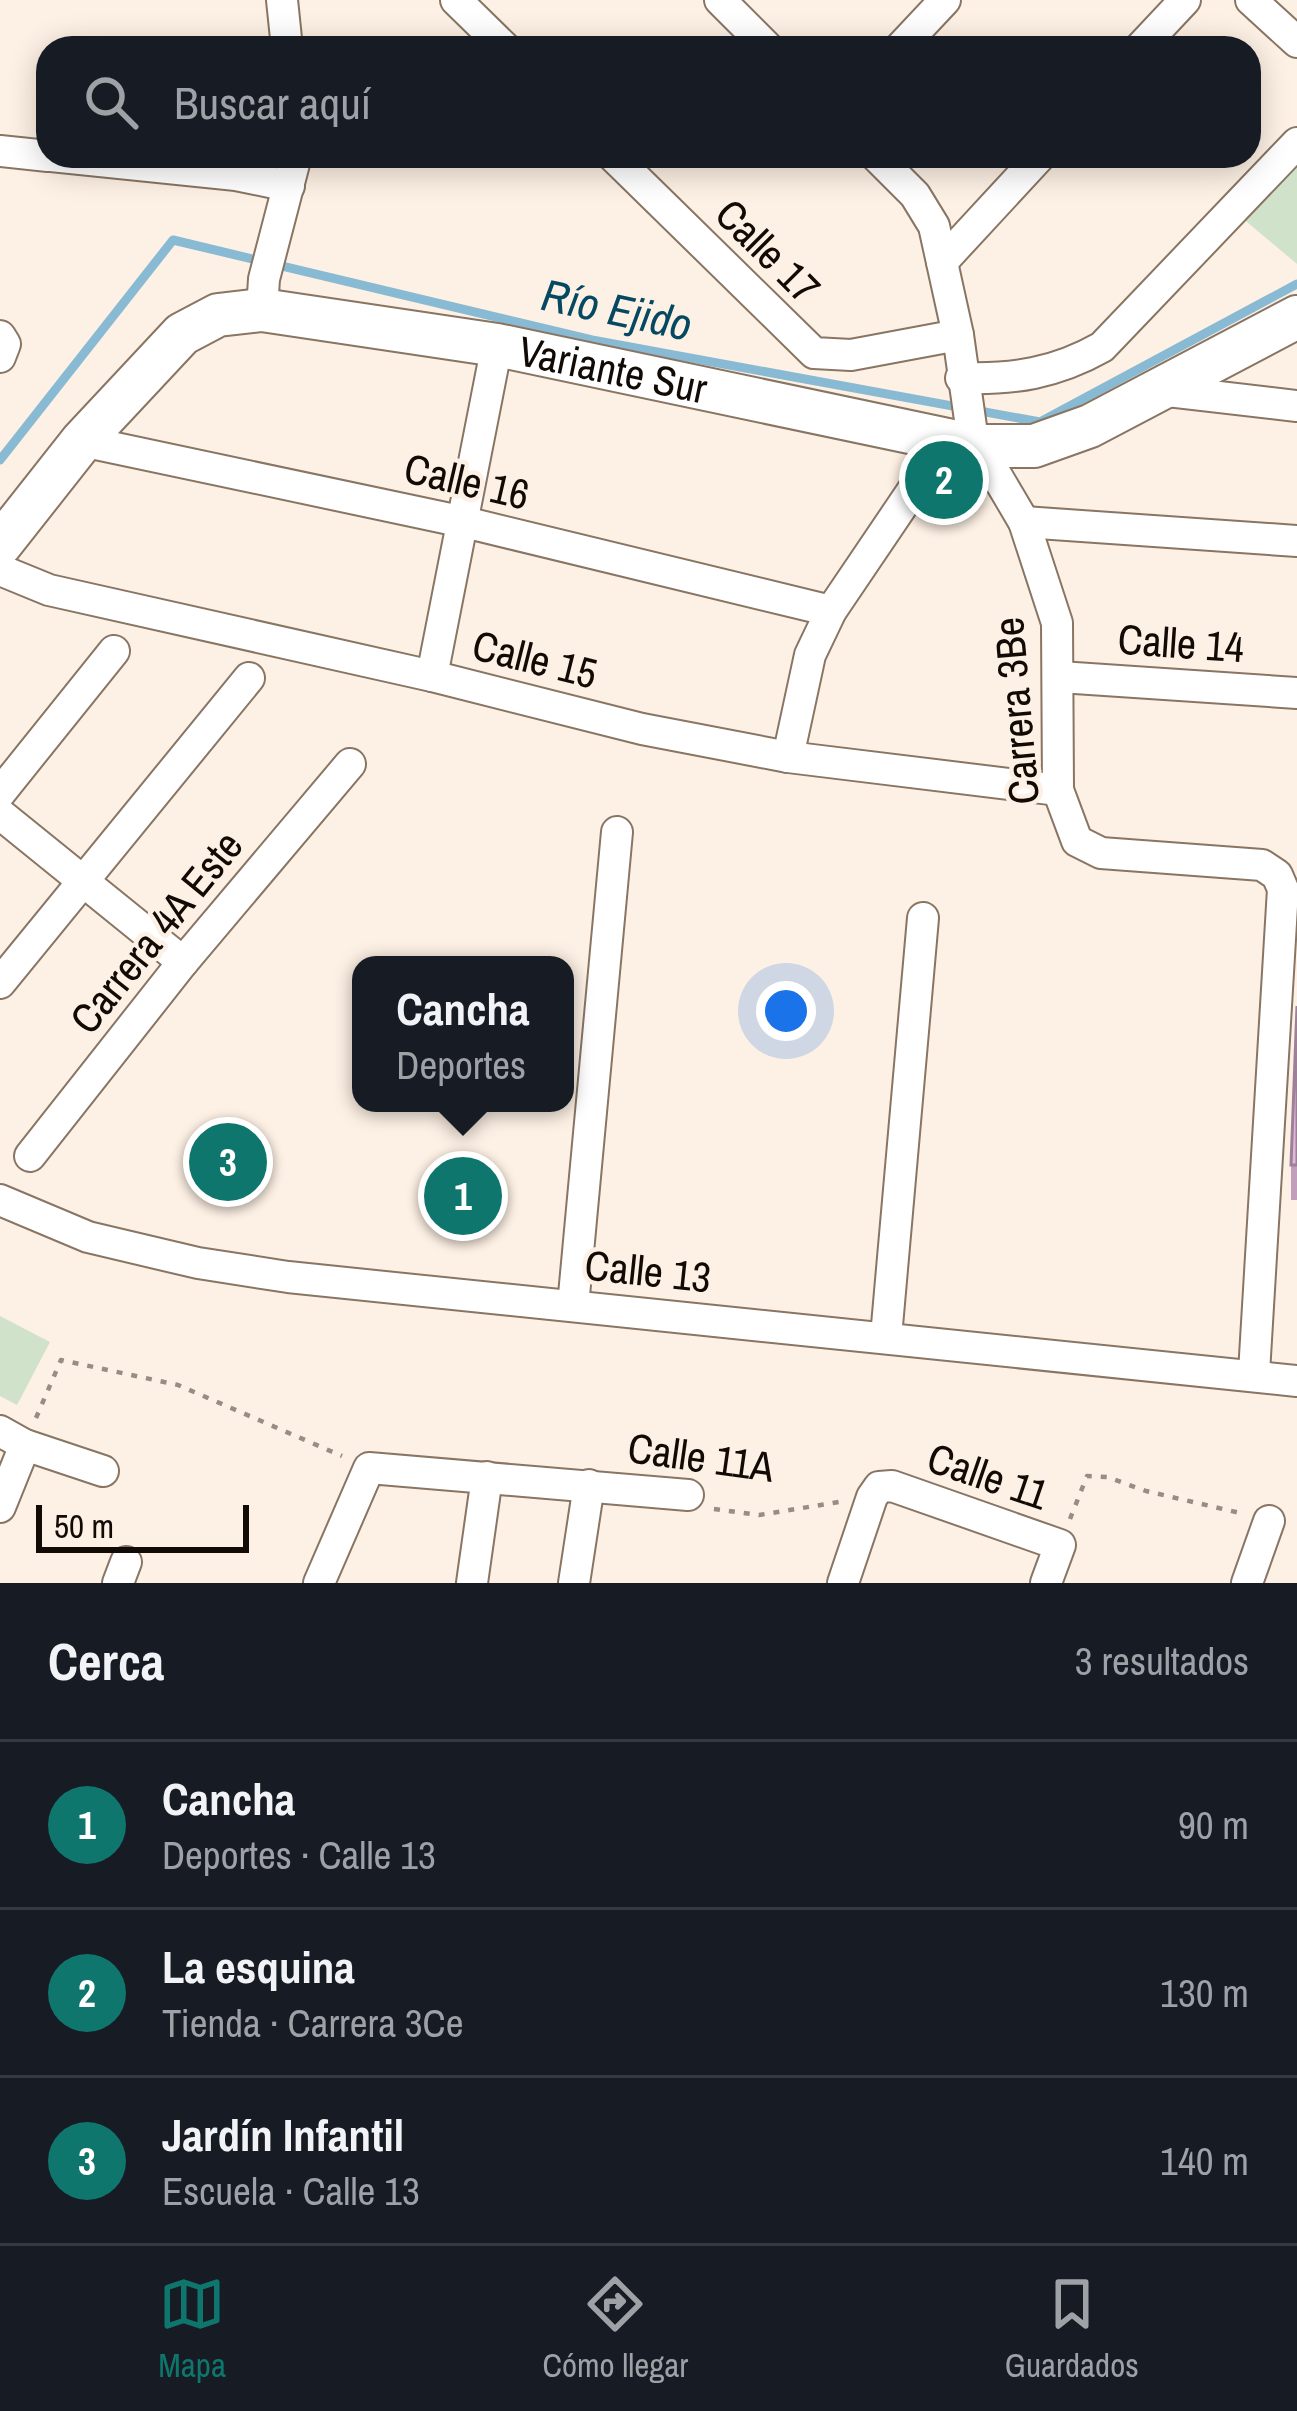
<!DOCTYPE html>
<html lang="es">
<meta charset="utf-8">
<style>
:root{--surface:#171b24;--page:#20242c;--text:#f1f3f6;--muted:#9ea1a6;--line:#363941;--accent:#0f766e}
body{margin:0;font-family:"Archivo Narrow",sans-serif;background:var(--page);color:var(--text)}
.scale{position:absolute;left:36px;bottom:30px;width:213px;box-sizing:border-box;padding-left:12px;border:6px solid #110a05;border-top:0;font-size:33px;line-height:42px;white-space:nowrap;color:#110a05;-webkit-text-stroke:9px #fdf0e4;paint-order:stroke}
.you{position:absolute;left:786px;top:1011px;width:42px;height:42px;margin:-30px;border:9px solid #fff;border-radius:50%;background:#1a73e8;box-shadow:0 0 0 18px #1a73e833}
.badge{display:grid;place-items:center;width:78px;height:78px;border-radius:50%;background:var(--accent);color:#fff;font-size:39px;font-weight:700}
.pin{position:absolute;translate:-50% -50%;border:6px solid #fff;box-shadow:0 3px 12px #0006}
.popup{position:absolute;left:352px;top:956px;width:222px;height:156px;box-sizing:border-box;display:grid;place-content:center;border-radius:24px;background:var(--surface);filter:drop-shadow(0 3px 9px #0005);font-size:39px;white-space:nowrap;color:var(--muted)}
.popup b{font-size:45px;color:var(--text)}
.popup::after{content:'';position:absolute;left:50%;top:100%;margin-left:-24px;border:24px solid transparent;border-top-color:var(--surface)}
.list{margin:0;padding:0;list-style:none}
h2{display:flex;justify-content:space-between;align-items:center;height:156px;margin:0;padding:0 48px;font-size:51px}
h2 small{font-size:39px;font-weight:400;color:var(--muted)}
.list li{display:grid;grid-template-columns:78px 1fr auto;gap:36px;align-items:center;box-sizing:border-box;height:168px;padding:0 48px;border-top:3px solid var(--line)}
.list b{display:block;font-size:45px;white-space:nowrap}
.list p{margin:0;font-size:39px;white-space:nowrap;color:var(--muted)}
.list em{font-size:39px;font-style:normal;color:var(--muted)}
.icon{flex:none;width:66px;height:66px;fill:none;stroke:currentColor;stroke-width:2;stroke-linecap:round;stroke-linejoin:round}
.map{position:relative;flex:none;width:1297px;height:1583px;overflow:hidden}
.search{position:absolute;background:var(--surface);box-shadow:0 6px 30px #0003;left:36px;right:36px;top:36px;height:132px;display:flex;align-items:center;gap:30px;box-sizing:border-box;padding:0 42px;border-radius:36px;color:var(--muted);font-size:45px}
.sheet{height:660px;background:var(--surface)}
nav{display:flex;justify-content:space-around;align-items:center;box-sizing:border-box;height:168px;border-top:3px solid var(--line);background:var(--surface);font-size:33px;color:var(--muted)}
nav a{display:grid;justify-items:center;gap:6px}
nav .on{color:var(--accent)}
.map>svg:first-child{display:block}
.green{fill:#d0e2ca}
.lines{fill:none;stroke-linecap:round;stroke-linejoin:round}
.stream{stroke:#89bad3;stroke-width:9}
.minor-casing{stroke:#887563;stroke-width:34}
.secondary-casing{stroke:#887563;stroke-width:46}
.path{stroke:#978d84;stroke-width:4.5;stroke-dasharray:6 9;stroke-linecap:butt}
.minor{stroke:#fff;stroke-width:30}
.secondary{stroke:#fff;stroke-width:42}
.wall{fill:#c19ebb}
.building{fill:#e0b8d9;stroke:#9d8198;stroke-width:3}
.labels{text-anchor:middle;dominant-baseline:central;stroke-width:9;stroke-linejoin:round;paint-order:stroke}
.street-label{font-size:42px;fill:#110a05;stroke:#fdf0e4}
.water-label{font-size:45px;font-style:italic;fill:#044862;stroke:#fdf0e4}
</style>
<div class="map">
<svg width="1297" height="1583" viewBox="0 0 1297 1583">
<rect width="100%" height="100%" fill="#fdf0e4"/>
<!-- green -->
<g class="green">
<polygon points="1297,160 1297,264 1241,217"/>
<polygon points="0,1316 50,1342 17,1405 0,1396"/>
</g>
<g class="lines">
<!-- stream -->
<polyline class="stream" points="0,460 173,240 592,340 1040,422 1297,284"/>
<!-- minor casing -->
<g class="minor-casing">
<g id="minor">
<polyline points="282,0 287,48"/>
<polyline points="456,0 505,48"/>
<polyline points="720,0 768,48"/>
<polyline points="1251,0 1297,42"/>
<polyline points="900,48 945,0"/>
<polyline points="1140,48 1185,0"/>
<polyline points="0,151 48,156"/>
<polyline points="51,156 236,175 289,186"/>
<polyline points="613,156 814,353 851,355 958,335"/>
<polyline points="876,156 915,195 934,226 958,335 972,434 1024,522 1057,623 1058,790 1077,841 1101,853 1262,865 1277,875 1283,889 1254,1373"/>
<polyline points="942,262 1040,156"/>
<polyline points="262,310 264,279 296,156"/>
<polyline points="0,336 5,344 0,357"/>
<path d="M961,378C1013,380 1056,373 1102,347L1297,143"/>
<polyline points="1159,390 1297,406"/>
<polyline points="82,441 464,522 831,611"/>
<polyline points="1024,522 1297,541"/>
<polyline points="0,570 49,590 432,676 642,729 788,757 1058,790"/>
<polyline points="432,676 497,345"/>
<polyline points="1060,677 1297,693"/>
<polyline points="788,757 810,655 831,611 948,438"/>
<polyline points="0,793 114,651"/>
<polyline points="0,814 183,962"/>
<polyline points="0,983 249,678"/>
<polyline points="30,1156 183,962 350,764"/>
<polyline points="0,1200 88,1237 198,1263 288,1277 1297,1381"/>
<polyline points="573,1306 617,832"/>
<polyline points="886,1337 923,918"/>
<polyline points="0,1431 25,1445 103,1471"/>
<polyline points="0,1507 25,1445"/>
<polyline points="118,1583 126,1562"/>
<polyline points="319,1583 369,1468 688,1495"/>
<polyline points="472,1583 487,1477"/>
<polyline points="574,1583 589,1485"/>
<polyline points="843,1583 872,1497 879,1487 892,1486 1060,1545 1046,1583"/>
<polyline points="1247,1583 1269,1521"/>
</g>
</g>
<!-- secondary casing -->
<g class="secondary-casing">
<g id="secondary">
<path id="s1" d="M0,545L82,441L182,334L218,315L262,310L497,345L976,446H1034L1090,426L1297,317"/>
</g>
</g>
<!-- path -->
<g class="path">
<polyline points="36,1418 61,1360 178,1385 342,1456"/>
<polyline points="714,1509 759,1515 839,1502"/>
<polyline points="1070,1519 1087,1476 1107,1477 1146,1491 1240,1513"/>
</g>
<!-- minor -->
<use href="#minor" class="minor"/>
<!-- secondary -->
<use href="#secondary" class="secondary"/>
</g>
<!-- wall -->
<polygon class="wall" points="1297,1006 1297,1200 1291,1200 1291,1165"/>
<!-- building -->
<polygon class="building" points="1297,1006 1297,1165 1291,1165"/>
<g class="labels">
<!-- street labels -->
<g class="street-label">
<text transform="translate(768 251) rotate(45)">Calle 17</text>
<text stroke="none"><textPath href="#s1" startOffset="720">Variante Sur</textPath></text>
<text transform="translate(467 481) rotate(13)">Calle 16</text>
<text transform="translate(1181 643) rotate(4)">Calle 14</text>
<text transform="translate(535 659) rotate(14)">Calle 15</text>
<text transform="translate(1016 711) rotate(-95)">Carrera 3Be</text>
<text transform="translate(156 932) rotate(-51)">Carrera 4A Este</text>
<text transform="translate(648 1271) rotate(6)">Calle 13</text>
<text transform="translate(701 1457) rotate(8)">Calle 11A</text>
<text transform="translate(988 1476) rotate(19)">Calle 11</text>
</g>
<!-- water labels -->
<g class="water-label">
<text transform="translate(617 309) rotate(12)">Río Ejido</text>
</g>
</g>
</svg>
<div class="scale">50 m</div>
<div class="you"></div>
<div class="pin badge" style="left:463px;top:1196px">1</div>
<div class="popup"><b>Cancha</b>Deportes</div>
<div class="pin badge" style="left:944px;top:480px">2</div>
<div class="pin badge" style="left:228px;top:1162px">3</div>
<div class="search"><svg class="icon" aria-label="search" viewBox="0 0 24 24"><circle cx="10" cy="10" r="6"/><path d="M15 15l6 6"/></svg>Buscar aquí</div>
</div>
<section class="sheet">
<h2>Cerca<small>3 resultados</small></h2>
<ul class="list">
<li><span class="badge">1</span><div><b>Cancha</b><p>Deportes · Calle 13</p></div><em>90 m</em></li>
<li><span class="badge">2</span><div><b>La esquina</b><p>Tienda · Carrera 3Ce</p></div><em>130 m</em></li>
<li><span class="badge">3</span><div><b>Jardín Infantil</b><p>Escuela · Calle 13</p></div><em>140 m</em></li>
</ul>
</section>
<nav>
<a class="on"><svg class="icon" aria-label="map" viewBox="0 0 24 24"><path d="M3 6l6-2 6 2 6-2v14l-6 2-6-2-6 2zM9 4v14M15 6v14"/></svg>Mapa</a>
<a><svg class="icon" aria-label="directions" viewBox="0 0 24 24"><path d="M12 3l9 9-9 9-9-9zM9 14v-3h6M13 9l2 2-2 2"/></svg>Cómo llegar</a>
<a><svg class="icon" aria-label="saved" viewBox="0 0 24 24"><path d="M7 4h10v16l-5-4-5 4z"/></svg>Guardados</a>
</nav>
